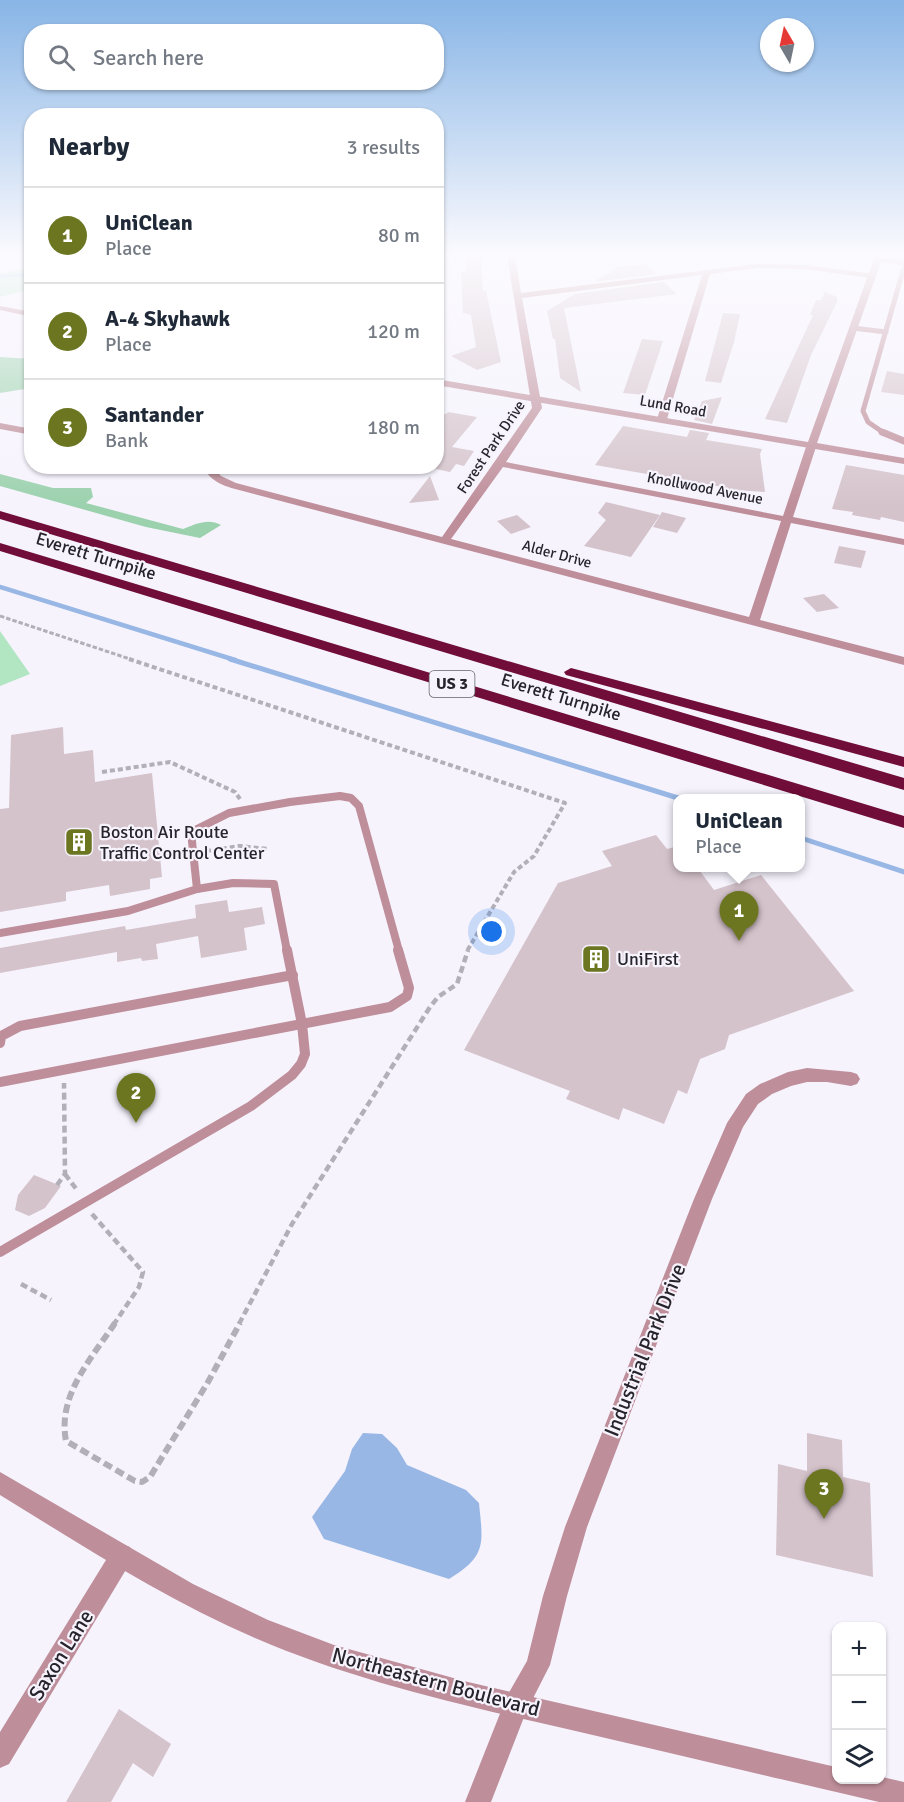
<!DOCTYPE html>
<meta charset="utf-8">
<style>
:root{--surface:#fff;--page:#f2f2f3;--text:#1f2937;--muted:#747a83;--line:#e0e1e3;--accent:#6c7621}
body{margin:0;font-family:Signika,sans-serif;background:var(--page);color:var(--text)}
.controls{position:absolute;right:18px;bottom:18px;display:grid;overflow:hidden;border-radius:12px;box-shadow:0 2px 4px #0004}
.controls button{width:54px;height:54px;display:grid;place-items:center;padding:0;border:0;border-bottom:2px solid var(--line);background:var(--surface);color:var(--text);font:30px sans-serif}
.compass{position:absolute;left:760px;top:18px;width:54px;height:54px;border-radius:50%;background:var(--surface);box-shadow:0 2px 4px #0004;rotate:351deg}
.you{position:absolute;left:492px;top:932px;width:21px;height:21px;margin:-15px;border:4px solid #fff;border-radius:50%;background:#1a73e8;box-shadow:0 0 0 9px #1a73e833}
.badge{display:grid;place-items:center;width:39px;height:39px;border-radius:50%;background:var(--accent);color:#fff;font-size:20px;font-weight:700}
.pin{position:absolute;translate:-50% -50px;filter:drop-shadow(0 2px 3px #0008)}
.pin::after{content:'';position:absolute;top:32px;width:21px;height:18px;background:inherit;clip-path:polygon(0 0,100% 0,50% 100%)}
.popup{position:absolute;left:673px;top:794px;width:132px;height:78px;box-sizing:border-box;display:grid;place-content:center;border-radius:12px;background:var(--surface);filter:drop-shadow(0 2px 4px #0005);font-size:20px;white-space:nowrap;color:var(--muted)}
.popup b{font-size:22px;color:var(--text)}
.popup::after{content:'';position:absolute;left:50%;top:100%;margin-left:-12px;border:12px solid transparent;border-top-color:var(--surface)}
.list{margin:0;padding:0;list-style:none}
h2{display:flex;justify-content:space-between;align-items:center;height:78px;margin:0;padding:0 24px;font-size:26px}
h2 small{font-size:20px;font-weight:400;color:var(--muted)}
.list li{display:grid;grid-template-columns:39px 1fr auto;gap:18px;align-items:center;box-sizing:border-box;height:96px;padding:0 24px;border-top:2px solid var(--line)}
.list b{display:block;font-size:22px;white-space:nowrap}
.list p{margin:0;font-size:20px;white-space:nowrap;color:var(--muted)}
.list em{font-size:20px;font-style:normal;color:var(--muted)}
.icon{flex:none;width:33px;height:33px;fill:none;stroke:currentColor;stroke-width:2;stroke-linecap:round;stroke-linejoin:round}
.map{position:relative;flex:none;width:904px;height:1802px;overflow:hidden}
.search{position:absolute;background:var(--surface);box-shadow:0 2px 4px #0004;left:24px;top:24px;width:420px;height:66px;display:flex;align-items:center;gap:15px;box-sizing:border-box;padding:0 21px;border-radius:24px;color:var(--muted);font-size:22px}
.panel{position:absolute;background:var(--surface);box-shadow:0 2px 4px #0004;left:24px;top:108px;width:420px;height:366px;border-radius:24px}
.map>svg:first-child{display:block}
.green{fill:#b2e6c3}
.forest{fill:#9bd1ad}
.water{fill:#98b7e4}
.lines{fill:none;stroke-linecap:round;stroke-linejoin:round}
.stream-far2{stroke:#98b7e4;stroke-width:3}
.stream-far1{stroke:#98b7e4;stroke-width:4.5}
.stream{stroke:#98b7e4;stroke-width:5}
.building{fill:#d5c3cb}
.path-far3{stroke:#b2afb8;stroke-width:3;stroke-dasharray:4.5 2;stroke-linecap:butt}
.path-far2{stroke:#b2afb8;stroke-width:4;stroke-dasharray:5 3;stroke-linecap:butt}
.path-far1{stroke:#b2afb8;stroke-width:4.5;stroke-dasharray:7 4;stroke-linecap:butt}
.path{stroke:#b2afb8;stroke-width:6;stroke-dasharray:9 4.5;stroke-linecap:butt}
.service-far3{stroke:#be8e9a;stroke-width:5}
.service-far2{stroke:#be8e9a;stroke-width:7}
.service-far1{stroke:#be8e9a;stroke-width:8}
.service{stroke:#be8e9a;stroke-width:10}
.minor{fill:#be8e9a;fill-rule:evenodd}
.tertiary{fill:#be8e9a;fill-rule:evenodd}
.motorway{fill:#700d38;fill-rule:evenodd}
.labels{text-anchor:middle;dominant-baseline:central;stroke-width:4.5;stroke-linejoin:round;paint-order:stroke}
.far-street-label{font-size:15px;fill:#27252b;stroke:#f6f3fd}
.shield{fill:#f6f3fd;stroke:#65636a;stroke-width:1.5}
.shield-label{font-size:16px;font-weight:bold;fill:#27252b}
.street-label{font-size:18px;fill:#27252b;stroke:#f6f3fd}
.poi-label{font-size:18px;fill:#27252b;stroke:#f6f3fd;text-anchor:start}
.near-street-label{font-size:21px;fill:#27252b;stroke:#f6f3fd}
</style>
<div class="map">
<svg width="904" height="1802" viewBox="0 0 904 1802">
<rect width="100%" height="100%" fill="#f6f3fd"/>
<!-- green -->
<g class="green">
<polygon points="31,268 31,289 0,297 0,273"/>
<polygon points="0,631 30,674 0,686"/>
</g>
<!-- forest -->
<g class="forest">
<polygon points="0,357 31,359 31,388 0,393"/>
<path d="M0,474L53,488H91L93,497L86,503L183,529C196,524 208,518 221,525L200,538L146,527L0,486Z"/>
</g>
<!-- water -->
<path class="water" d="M363,1433L382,1434L397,1448L407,1465L466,1490L479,1503C483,1544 487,1556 449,1579L324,1539L312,1517L345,1471L352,1449Z"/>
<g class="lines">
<!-- stream-far2 -->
<polyline class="stream-far2" points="0,276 32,275"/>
<!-- stream-far1 -->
<polyline class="stream-far1" points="0,587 235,660"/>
<!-- stream -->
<g class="stream">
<polyline points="230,659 678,798"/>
<polyline points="801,838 904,872"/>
</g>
</g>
<!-- building -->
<g class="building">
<polygon points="466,256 481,256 483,291 486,291 501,362 477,370 451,356 476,347 471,315 463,313 461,272 466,272"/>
<polygon points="645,264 656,274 594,282 618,267"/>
<polygon points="664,282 677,294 564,308 581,392 560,378 555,339 553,339 547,311 575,294"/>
<polygon points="825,292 837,297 837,302 811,355 787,423 765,419 813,315 810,315 816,300 821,300"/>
<polygon points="723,313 740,314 734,342 721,383 705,381"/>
<polygon points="642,339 663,341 645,395 623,393"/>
<polygon points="887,371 904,374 904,395 881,392"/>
<polygon points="722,397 712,424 694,420 702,401"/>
<polygon points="448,412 477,417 452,447 474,451 464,466 456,464 450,472 436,469 436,413 446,414"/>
<polygon points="623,426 687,437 690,430 709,433 706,440 762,449 760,454 765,492 722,489 722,487 595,465"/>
<polygon points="846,465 904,475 904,522 881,517 880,520 852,515 853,512 832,509"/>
<polygon points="430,476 439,500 409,503"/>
<polygon points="606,502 660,515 631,557 584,546 606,520 598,513"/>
<polygon points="662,512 686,518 677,533 653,527"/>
<polygon points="517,515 531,527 511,534 497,521"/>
<polygon points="839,546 866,551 861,568 834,563"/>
<polygon points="824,594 839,608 817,612 803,598"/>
<polygon points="63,727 64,754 93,750 95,782 152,773 162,877 150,879 150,889 110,896 109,885 66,892 66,901 0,912 0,809 9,808 11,735"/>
<polygon points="656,835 667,849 678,846 678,867 697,867 714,890 761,875 854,991 729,1035 725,1049 700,1059 687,1094 678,1090 664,1124 623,1108 619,1120 566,1099 570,1091 464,1050 558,883 612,866 602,851"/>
<polygon points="227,900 229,912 262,907 265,924 244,928 247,950 201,958 198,936 156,944 158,959 142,961 141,958 117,962 117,952 0,973 0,948 125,926 126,930 196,918 195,905"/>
<polygon points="34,1175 61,1186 45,1208 29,1216 15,1210 18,1195"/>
<polygon points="807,1433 842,1440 843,1477 870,1483 873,1577 776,1555 778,1464 807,1471"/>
<polygon points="119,1709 171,1744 153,1777 133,1763 111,1802 66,1802"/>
</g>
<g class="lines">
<!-- path-far3 -->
<polyline class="path-far3" points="0,616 133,660"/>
<!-- path-far2 -->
<g class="path-far2">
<polyline points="129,659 565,803 534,856 514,872 467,951"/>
<polyline points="102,772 170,762 235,792 240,799"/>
<polyline points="206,851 240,846 268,849"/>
</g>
<!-- path-far1 -->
<g class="path-far1">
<polyline points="65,1174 77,1190"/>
<polyline points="57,1185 65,1174 64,1083"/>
<polyline points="92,1214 143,1272 139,1287 114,1324"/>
<polyline points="21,1284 51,1300"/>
<polyline points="239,1324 292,1224 430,1007 438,997 457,984 468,950"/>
</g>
<!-- path -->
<path class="path" d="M115,1323C92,1358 57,1395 66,1441L135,1481L142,1482L150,1477L208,1382L240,1323"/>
<!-- service-far3 -->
<g class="service-far3">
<polyline points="878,259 904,263"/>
<polyline points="853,328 886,332"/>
<polyline points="884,433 868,422 863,411 904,267"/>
</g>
<!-- service-far2 -->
<polyline class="service-far2" points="882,432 904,441"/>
<!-- service-far1 -->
<g class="service-far1">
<polyline points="197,889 233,883 274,884 287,951"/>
<polyline points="0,933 128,911 197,889 191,832 229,813 290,802 340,796 351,798 359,806 399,951"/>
</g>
<!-- service -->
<g class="service">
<polyline points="0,1043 1,1036 20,1026 293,975"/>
<polyline points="0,1082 390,1007 407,996 409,988 398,950"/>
<polyline points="0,1252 251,1106 292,1075 301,1064 305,1054 302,1024 287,950"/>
</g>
<!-- minor -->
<g class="minor">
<path d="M507,256H515L521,293L757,264L804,265L874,274L875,276L871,278L804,269L757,268L710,274L667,419L662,422L657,419L702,275L522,298L542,408L506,462L783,516L807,444L815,442L817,444L793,517L904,539V545L791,523L760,620L904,657V665L239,490C224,486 210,482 203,466H213L221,476L236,483L442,537L532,408ZM503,467L781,521L749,617L451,539Z"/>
<polygon points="0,423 32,429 32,435 0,429"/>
<polygon points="807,1068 851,1072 857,1074 860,1079 857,1084 851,1086 827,1082 807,1082 791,1086 772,1094 758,1104 743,1127 712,1199 587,1527 567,1596 550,1665 526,1712 491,1802 465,1802 507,1696 527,1661 543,1596 565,1527 694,1199 727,1123 746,1094 760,1084 788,1072"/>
<polygon points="122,1544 130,1547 133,1555 130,1563 9,1764 0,1768 0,1732 114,1547"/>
</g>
<!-- tertiary -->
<g class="tertiary">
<polygon points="875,256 883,256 817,443 904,458 904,464 436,385 436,379 808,442"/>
<polygon points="0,306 32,312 32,317 0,310"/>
<path d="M0,1472L193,1584L268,1620L334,1645L468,1682L836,1767V1780H882V1777L904,1782V1802H879C775,1778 671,1753 567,1729C461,1705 355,1681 255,1638C165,1599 83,1546 0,1495Z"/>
</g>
<!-- motorway -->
<g class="motorway">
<polygon points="0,511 904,778 904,790 0,519"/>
<polygon points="0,543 904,816 904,828 0,551"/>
<polygon points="571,668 904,757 904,767 566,675 564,672"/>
</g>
</g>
<!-- sky -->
<linearGradient id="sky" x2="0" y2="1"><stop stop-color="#88b5e6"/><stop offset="0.5" stop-color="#fbfafe"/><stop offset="1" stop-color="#fbfafe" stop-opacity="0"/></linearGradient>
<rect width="904" height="508" fill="url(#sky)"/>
<!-- icons -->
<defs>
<g id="building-square" transform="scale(1.5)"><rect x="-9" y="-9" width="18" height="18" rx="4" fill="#6c7621" stroke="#f6f3fd"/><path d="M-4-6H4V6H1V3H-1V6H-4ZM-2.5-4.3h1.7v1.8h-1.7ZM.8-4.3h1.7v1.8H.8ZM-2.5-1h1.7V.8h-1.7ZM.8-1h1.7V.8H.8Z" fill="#fff"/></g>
</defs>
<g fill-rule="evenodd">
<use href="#building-square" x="79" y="842"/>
<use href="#building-square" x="596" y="959"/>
</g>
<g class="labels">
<!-- far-street labels -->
<g class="far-street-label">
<text transform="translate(673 406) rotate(10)">Lund Road</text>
<text transform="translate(491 447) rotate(-56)">Forest Park Drive</text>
<text transform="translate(705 488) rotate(11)">Knollwood Avenue</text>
<text transform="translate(557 554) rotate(15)">Alder Drive</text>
</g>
<!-- shield labels -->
<rect class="shield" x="429.5" y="671" width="45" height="26" rx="4.5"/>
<g class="shield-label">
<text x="452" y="684">US 3</text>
</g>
<!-- street labels -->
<g class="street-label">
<text transform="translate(96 556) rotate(17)">Everett Turnpike</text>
<text transform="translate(561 697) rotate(17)">Everett Turnpike</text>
</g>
<!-- poi labels -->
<g class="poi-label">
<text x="100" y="832">Boston Air Route<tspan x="100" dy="21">Traffic Control Center</tspan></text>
<text x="617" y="959">UniFirst</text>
</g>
<!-- near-street labels -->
<g class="near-street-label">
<text transform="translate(645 1350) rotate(-68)">Industrial Park Drive</text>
<text transform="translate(61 1655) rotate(-58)">Saxon Lane</text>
<text transform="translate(436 1682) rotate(15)">Northeastern Boulevard</text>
</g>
</g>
</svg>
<div class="controls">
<button>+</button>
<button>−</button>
<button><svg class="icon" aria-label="layers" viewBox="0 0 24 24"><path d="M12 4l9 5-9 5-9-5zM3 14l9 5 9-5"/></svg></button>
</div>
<svg class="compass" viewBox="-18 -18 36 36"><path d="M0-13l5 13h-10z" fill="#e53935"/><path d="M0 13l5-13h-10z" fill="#747a83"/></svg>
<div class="you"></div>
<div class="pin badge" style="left:739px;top:941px">1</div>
<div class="popup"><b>UniClean</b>Place</div>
<div class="pin badge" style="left:136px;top:1123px">2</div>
<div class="pin badge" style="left:824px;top:1519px">3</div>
<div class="search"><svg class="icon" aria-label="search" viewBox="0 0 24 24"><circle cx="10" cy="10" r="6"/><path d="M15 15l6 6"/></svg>Search here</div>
<section class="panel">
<h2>Nearby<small>3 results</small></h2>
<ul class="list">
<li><span class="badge">1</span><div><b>UniClean</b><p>Place</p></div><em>80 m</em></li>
<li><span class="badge">2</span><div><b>A-4 Skyhawk</b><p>Place</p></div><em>120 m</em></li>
<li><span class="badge">3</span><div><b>Santander</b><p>Bank</p></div><em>180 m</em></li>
</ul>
</section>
</div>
